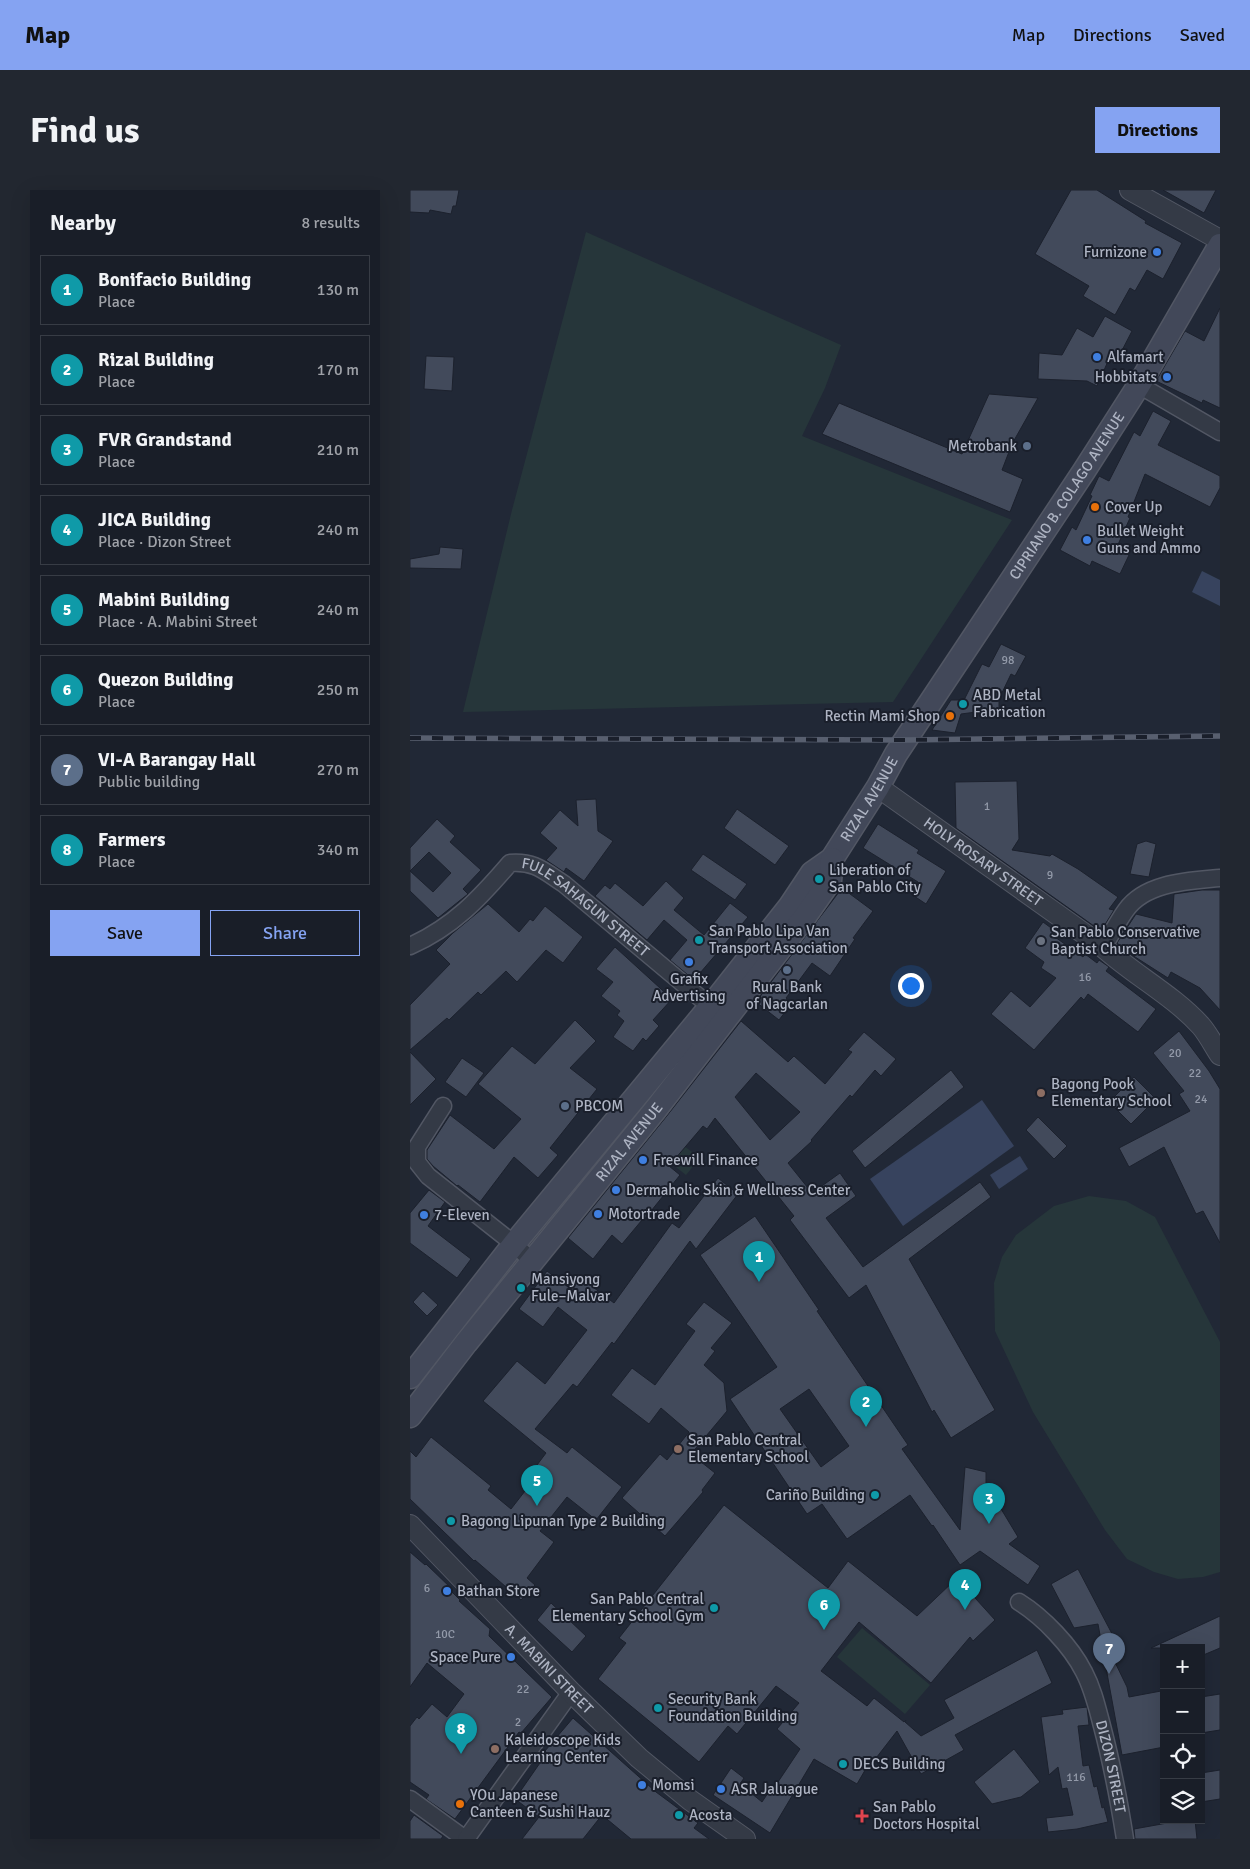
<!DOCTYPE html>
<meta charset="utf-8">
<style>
:root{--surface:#191e28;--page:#222730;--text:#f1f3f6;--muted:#9fa2a8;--line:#373c45;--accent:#85a3f2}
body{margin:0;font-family:Signika,sans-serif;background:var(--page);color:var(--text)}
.controls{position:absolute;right:15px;bottom:15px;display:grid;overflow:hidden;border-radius:0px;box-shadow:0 5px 20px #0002}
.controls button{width:45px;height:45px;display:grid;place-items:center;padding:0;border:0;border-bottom:1px solid var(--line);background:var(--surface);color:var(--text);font:25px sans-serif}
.you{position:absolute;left:500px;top:795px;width:18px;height:18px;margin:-12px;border:4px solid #fff;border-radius:50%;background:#1a73e8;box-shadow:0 0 0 8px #1a73e833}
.badge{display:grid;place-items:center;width:32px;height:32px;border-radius:50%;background:var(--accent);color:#fff;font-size:16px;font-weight:700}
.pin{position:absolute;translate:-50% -41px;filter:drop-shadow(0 1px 2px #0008)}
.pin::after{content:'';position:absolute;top:26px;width:18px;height:15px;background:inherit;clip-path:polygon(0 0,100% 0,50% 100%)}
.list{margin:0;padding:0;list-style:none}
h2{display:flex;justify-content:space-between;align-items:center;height:65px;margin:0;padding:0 20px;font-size:21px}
h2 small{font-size:16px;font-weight:400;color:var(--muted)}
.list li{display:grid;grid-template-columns:32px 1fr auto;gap:15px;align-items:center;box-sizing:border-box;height:70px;margin:0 10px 10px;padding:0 10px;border:1px solid var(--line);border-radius:0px}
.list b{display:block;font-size:19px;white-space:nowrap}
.list p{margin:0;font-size:16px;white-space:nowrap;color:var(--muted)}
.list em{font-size:16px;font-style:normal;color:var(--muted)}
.actions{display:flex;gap:10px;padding:15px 20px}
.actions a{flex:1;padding:11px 0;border:1px solid var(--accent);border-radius:0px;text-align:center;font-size:18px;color:var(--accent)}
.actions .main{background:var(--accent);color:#111}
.icon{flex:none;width:28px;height:28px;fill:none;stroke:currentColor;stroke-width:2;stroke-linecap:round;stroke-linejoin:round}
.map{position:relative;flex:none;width:810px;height:1649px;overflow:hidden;border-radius:0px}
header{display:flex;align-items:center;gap:30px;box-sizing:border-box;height:70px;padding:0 25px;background:var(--accent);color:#111}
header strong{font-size:24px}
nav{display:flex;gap:28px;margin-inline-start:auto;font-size:18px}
.intro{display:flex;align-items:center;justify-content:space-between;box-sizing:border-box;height:120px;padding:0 30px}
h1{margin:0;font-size:35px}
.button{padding:12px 22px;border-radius:0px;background:var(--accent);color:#111;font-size:18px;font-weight:700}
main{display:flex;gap:30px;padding:0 30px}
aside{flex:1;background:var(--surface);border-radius:0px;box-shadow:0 5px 20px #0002}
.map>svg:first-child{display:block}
.green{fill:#26363a}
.water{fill:#37435e}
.building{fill:#424a5b;stroke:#1c212d;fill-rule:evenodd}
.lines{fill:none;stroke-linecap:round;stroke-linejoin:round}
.minor-casing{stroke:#525764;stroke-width:19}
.tertiary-casing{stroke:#525764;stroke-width:22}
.secondary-casing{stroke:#525764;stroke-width:25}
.minor{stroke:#343a46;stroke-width:16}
.tertiary{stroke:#343a46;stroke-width:20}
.secondary{stroke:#424859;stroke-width:22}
.rail-casing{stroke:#585f6f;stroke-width:5.5}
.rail{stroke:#1a1f2b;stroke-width:4;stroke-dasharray:11;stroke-linecap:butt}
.shop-dot{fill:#3f7fe0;stroke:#1a1f2b;stroke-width:2}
.service-dot{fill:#5c6f8a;stroke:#1a1f2b;stroke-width:2}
.food-dot{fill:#e8710a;stroke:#1a1f2b;stroke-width:2}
.culture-dot{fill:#0f9aa8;stroke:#1a1f2b;stroke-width:2}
.worship-dot{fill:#6b7280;stroke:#1a1f2b;stroke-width:2}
.education-dot{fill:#8d6e63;stroke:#1a1f2b;stroke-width:2}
.health-dot{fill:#e0444e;stroke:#1a1f2b;stroke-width:2}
.labels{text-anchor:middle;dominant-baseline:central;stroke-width:4;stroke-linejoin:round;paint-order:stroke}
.number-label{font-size:12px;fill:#939aa9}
.poi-label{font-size:15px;fill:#aeb4c3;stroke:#1a1f2b;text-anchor:start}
.street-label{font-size:15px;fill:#aeb4c3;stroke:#1a1f2b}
</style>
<header>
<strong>Map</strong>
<nav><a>Map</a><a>Directions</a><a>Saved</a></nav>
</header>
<div class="intro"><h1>Find us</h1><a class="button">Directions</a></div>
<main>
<aside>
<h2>Nearby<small>8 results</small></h2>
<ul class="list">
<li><span class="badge" style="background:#0f9aa8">1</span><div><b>Bonifacio Building</b><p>Place</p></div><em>130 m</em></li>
<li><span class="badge" style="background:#0f9aa8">2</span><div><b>Rizal Building</b><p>Place</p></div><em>170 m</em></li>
<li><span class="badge" style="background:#0f9aa8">3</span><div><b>FVR Grandstand</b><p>Place</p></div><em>210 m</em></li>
<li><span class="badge" style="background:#0f9aa8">4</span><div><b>JICA Building</b><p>Place · Dizon Street</p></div><em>240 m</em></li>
<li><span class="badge" style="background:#0f9aa8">5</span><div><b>Mabini Building</b><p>Place · A. Mabini Street</p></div><em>240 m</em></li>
<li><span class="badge" style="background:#0f9aa8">6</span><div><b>Quezon Building</b><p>Place</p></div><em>250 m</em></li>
<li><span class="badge" style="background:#5c6f8a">7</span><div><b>VI-A Barangay Hall</b><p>Public building</p></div><em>270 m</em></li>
<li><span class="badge" style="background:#0f9aa8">8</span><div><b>Farmers</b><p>Place</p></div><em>340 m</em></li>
</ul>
<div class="actions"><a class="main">Save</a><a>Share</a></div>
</aside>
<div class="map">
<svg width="810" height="1649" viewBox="0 0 810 1649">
<rect width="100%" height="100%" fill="#212836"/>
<!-- green -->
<g class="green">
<polygon points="176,42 431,155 415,198 392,246 602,330 483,512 53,522 102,320"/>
<polygon points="245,934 290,968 276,985 232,950"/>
<polygon points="679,1006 716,1011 745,1027 810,1152 810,1382 793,1387 768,1389 744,1382 717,1369 695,1340 623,1222 585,1141 584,1093 592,1067 606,1045 644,1016"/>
<polygon points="452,1438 520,1495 495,1524 427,1467"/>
</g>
<!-- water -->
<g class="water">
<polygon points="792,381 810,390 810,416 782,402"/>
<polygon points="572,910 604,956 493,1036 460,989"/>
<polygon points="610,966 618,979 589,999 580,985"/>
</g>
<!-- building -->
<g class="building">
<polygon points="0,0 49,0 46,16 43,16 41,24 20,20 19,23 0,22"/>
<polygon points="661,0 687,0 736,31 735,33 772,53 753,89 737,80 725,101 720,98 705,125 673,106 679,96 625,64"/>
<polygon points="753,0 806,0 794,23"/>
<polygon points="810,118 810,218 793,210 792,213 746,191 775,141 794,151"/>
<polygon points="695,126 722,141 706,172 699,169 687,196 677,191 628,189 629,163 652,165 667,138 683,147"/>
<polygon points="16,166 44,167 42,201 14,199"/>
<polygon points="579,204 628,208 602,254 592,280 613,289 600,322 412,244 429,213 552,264"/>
<polygon points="743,221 761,231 748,255 810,286 810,298 800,317 735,284 718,327 720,328 706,359 719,365 710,384 682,371 680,376 650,360 662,337 666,340 682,306 680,305 689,286 699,291 724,242 730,246"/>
<polygon points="30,357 53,359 51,379 0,378 0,369 29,364"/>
<polygon points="591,454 616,466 605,486 601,484 589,509 570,499 569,510 589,511 589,519 551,524 545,543 522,540 541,510 554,510 572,474 579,477"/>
<polygon points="607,591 609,649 602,660 640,666 642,664 668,679 708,707 699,719 704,720 691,741 546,638 545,592"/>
<polygon points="186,609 188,641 203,651 174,691 156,678 154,682 136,670 147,658 130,643 150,620 168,636 166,610"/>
<polygon points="327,619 379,656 365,675 314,638"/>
<polygon points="27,629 45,646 40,652 71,680 53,699 58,704 28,728 0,701 0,681 23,702 41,683 19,662 0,681 0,658"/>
<polygon points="468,634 509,660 507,663 536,681 516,714 501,704 508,692 453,658"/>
<polygon points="736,651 746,654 739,687 720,684 727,654"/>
<polygon points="293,664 337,694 325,710 281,680"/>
<polygon points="256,691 274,708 264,720 294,745 320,713 338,727 284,790 260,770 277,750 254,730 237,750 185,706 195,695 200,699 205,693 233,716"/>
<polygon points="432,698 463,721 443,748 445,749 420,786 402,773 376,808 382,813 369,830 346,812"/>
<polygon points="792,700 810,700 810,820 790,798 761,782 758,788 722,765 707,753 726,724 762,733 764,704"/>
<polygon points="78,714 109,742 120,729 123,731 135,716 173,747 153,773 136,760 107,792 96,781 71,805 68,802 39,830 37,828 0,860 0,815 40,774 26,760 43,743"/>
<polygon points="633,732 648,743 645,747 673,767 675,764 687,773 689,770 699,777 696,781 746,819 728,842 678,804 674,810 671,807 624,860 581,824 601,801 620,817 646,788 631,778 634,772 615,758"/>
<polygon points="205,757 262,809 243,830 249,836 236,851 233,848 223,861 203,847 214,831 207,825 210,821 191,806 203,792 186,779"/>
<polygon points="165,830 186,851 160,878 187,899 140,958 148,965 128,988 104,967 70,1012 48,995 47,996 23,976 17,969 17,960 40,925 84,959 111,929 68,894 102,856 125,874"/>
<path d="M331,831L378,872L384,866L415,894L442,862L438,860L454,842L486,869L471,886L465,880L442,907L440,905L401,950L402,951L378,973L402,1003L430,983L446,1006L416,1028L453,1077L570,992L581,1007L499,1069L585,1220L541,1248L524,1220L522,1222L456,1095L439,1108L380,1030L384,1026L305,928L297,939L293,936L259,976L270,985L233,1031L232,1030L212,1054L202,1045L183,1069L158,1048L256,927ZM346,883L390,922L360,950L325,907Z"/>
<polygon points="769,841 799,881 810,899 810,1053 793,1021 786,1024 754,957 719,977 709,958 780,921 769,904 774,901 743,863"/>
<polygon points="0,862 26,889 0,915"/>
<polygon points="52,868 74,883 56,907 35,892"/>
<polygon points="541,880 554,897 455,978 442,961"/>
<polygon points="724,887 746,909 721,934 699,912"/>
<polygon points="628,927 657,956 644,969 616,940"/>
<polygon points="308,988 328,1004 286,1059 280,1051 204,1154 202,1152 167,1197 163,1194 125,1239 157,1263 162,1257 212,1297 186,1330 157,1307 130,1341 144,1352 117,1388 125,1395 111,1410 65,1370 64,1371 0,1309 0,1261 6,1267 21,1247 81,1296 78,1300 101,1319 129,1283 124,1279 136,1263 73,1211 107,1171 135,1194 177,1140 148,1117 133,1137 109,1119 137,1081 158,1097 167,1085 204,1113 262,1033 269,1038"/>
<polygon points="19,1000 35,1012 18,1036 61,1069 47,1088 0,1053 0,1023"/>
<path d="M345,1026L409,1120L407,1121L498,1255L492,1259L550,1340L555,1277L576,1282V1294L608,1347L599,1354L630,1376L618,1395L570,1361L550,1375L523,1335L522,1336L500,1305L437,1349L412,1314L397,1324L320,1209L367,1177L290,1065ZM399,1199L439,1256L411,1277L370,1219Z"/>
<polygon points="13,1101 28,1115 17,1126 3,1112"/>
<polygon points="294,1112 322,1133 301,1158 305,1161 294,1175 314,1193 317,1221 281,1264 305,1283 292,1300 293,1302 255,1346 212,1308 250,1264 257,1270 279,1242 251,1218 239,1234 201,1205 222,1178 245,1195 285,1141 276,1134"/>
<polygon points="314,1315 418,1398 438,1371 507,1426 547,1388 585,1430 563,1451 560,1447 521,1493 449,1432 411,1481 457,1516 464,1508 494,1532 496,1530 495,1532 511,1546 544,1528 534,1510 627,1460 642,1493 545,1545 554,1560 511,1584 487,1541 463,1572 461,1570 447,1594 404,1569 360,1643 303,1605 321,1578 334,1588 330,1594 352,1612 358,1603 360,1604 390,1559 367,1539 389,1513 366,1496 327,1544 318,1536 289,1572 188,1489 216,1453 209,1448"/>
<polygon points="0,1362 15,1375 16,1374 43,1400 41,1401 50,1410 49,1411 80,1439 79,1446 142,1507 111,1543 109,1542 45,1629 16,1609 19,1605 0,1592 0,1536 7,1527 9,1529 22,1514 37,1527 54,1504 17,1473 0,1497"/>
<polygon points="668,1379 710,1459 701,1464 717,1497 719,1507 751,1501 754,1516 754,1557 712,1565 688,1434 664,1438 641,1394"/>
<polygon points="141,1413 176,1446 162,1462 127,1430"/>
<polygon points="810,1426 810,1458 791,1466 791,1458 741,1458"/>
<polygon points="810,1504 810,1540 791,1543 791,1507"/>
<polygon points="677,1517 679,1535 668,1536 673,1576 679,1575 684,1597 687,1596 692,1618 694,1617 698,1632 667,1639 638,1642 636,1628 663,1625 657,1598 652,1599 648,1577 639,1585 631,1527 653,1524 652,1520"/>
<polygon points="163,1528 246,1602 288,1633 284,1638 299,1649 221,1649 192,1625 173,1649 112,1649 129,1627 105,1609 132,1570 129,1568"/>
<polygon points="604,1559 630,1592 611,1607 582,1614 564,1592"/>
<polygon points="810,1580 810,1609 791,1612 791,1583"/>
<polygon points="4,1625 33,1646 31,1649 0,1649 0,1631"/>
<polygon points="774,1630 785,1630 787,1649 725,1649 724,1639"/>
</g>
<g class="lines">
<!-- minor casing -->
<g class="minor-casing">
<g id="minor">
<polyline points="729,195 810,242"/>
<path id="s1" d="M0,756C43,737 70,708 100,673C125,671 134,681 154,694L301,817H311"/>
<path d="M693,757C701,745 708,731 716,720C736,692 779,691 810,688"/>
<polyline points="33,916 7,957 7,972 18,986 104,1054 122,1071"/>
<path id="s2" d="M609,1412C633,1427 661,1456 674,1482C683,1499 687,1517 692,1536C702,1574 709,1611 715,1649"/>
<polyline points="0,1609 55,1649"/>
<polyline points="56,1649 161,1502"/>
</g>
</g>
<!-- tertiary casing -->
<g class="tertiary-casing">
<g id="tertiary">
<polyline points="720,0 810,50"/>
<path id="s3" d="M468,597L693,757C724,785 763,805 791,836C798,844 804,856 810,865"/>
<path id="s4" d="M0,1335L161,1502L229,1568L280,1610L335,1649"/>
</g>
</g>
<!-- secondary casing -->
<g class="secondary-casing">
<g id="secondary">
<path id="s5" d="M0,1187L104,1054L309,806L380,716L402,683L422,669L468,597L486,564L674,281L729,195L810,55"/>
<path id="s6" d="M0,1226L56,1153L246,919L394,728L420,691L422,669"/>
</g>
</g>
<!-- minor -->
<use href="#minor" class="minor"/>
<!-- tertiary -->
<use href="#tertiary" class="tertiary"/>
<!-- secondary -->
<use href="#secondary" class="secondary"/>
<!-- rail casing -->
<g class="rail-casing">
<polyline id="rail" points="0,548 496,550 810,546"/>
</g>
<!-- rail -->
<use href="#rail" class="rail"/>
</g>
<!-- markers -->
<g class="shop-dot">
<circle cx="747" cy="62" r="5"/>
<circle cx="687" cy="167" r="5"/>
<circle cx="757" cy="187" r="5"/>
<circle cx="677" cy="350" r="5"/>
<circle cx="279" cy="772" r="5"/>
<circle cx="233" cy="970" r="5"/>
<circle cx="206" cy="1000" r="5"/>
<circle cx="188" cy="1024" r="5"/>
<circle cx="14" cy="1025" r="5"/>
<circle cx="37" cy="1401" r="5"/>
<circle cx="101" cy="1467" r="5"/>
<circle cx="232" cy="1595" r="5"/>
<circle cx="311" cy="1599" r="5"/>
</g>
<g class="service-dot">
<circle cx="617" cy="256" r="5"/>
<circle cx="377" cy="780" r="5"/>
<circle cx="155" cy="916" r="5"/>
</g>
<g class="food-dot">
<circle cx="685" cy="317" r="5"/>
<circle cx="540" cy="526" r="5"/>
<circle cx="50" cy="1614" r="5"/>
</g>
<g class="culture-dot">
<circle cx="553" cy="514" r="5"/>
<circle cx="409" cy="689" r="5"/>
<circle cx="289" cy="750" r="5"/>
<circle cx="111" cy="1098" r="5"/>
<circle cx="465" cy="1305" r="5"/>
<circle cx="41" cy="1331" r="5"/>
<circle cx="304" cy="1418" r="5"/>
<circle cx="248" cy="1518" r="5"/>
<circle cx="433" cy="1574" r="5"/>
<circle cx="269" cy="1625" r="5"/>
</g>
<circle class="worship-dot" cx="631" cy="751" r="5"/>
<g class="education-dot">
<circle cx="631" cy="903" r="5"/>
<circle cx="268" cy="1259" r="5"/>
<circle cx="85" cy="1559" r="5"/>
</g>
<path class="health-dot" d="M449.5 1618.5h5v5h5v5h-5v5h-5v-5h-5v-5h5z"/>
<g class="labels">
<!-- number labels -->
<g class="number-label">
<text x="598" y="470">98</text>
<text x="577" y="616">1</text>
<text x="640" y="685">9</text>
<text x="675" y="787">16</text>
<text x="765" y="863">20</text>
<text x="785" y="883">22</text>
<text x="791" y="909">24</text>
<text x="17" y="1398">6</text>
<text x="35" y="1444">10C</text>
<text x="113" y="1499">22</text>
<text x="108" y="1532">2</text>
<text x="666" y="1587">116</text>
</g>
<!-- poi labels -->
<g class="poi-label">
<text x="737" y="62" text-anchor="end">Furnizone</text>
<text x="697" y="167">Alfamart</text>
<text x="747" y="187" text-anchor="end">Hobbitats</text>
<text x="607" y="256" text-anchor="end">Metrobank</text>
<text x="695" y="317">Cover Up</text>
<text x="687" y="341">Bullet Weight<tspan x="687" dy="17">Guns and Ammo</tspan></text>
<text x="563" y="505">ABD Metal<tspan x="563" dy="17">Fabrication</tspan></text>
<text x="530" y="526" text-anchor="end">Rectin Mami Shop</text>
<text x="419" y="680">Liberation of<tspan x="419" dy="17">San Pablo City</tspan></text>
<text x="299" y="741">San Pablo Lipa Van<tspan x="299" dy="17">Transport Association</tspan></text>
<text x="641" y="742">San Pablo Conservative<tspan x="641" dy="17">Baptist Church</tspan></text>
<text x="279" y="789" text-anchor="middle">Grafix<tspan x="279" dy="17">Advertising</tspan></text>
<text x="377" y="797" text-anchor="middle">Rural Bank<tspan x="377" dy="17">of Nagcarlan</tspan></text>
<text x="641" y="894">Bagong Pook<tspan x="641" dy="17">Elementary School</tspan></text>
<text x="165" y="916">PBCOM</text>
<text x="243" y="970">Freewill Finance</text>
<text x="216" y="1000">Dermaholic Skin &amp; Wellness Center</text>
<text x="198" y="1024">Motortrade</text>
<text x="24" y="1025">7-Eleven</text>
<text x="121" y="1089">Mansiyong<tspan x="121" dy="17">Fule–Malvar</tspan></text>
<text x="278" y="1250">San Pablo Central<tspan x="278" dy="17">Elementary School</tspan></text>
<text x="455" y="1305" text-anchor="end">Cariño Building</text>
<text x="51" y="1331">Bagong Lipunan Type 2 Building</text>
<text x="47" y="1401">Bathan Store</text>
<text x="294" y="1409" text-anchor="end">San Pablo Central<tspan x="294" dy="17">Elementary School Gym</tspan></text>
<text x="91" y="1467" text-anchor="end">Space Pure</text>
<text x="258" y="1509">Security Bank<tspan x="258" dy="17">Foundation Building</tspan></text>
<text x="95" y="1550">Kaleidoscope Kids<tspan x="95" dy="17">Learning Center</tspan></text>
<text x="443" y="1574">DECS Building</text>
<text x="242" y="1595">Momsi</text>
<text x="321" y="1599">ASR Jaluague</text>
<text x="60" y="1605">YOu Japanese<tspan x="60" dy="17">Canteen &amp; Sushi Hauz</tspan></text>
<text x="463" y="1617">San Pablo<tspan x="463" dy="17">Doctors Hospital</tspan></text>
<text x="279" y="1625">Acosta</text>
</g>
<!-- street labels -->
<g class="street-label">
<text stroke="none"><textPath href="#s5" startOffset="1102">CIPRIANO B. COLAGO AVENUE</textPath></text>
<text stroke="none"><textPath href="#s5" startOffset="740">RIZAL AVENUE</textPath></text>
<text stroke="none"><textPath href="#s3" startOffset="129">HOLY ROSARY STREET</textPath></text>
<text stroke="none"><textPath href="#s1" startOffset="221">FULE SAHAGUN STREET</textPath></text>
<text stroke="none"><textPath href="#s6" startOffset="351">RIZAL AVENUE</textPath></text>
<text stroke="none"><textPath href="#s4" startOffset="200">A. MABINI STREET</textPath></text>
<text stroke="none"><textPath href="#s2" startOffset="195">DIZON STREET</textPath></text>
</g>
</g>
</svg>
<div class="controls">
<button>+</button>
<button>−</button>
<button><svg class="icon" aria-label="locate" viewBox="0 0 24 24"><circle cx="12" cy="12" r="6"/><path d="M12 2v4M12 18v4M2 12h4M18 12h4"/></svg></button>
<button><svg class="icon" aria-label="layers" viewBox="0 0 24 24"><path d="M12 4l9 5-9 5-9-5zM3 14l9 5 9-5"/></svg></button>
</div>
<div class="you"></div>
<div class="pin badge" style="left:349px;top:1092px;background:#0f9aa8">1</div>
<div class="pin badge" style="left:456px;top:1237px;background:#0f9aa8">2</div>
<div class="pin badge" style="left:579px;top:1334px;background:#0f9aa8">3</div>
<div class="pin badge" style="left:555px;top:1420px;background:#0f9aa8">4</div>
<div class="pin badge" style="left:127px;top:1316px;background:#0f9aa8">5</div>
<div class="pin badge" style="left:414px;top:1440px;background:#0f9aa8">6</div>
<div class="pin badge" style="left:699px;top:1484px;background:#5c6f8a">7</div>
<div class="pin badge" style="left:51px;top:1564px;background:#0f9aa8">8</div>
</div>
</main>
